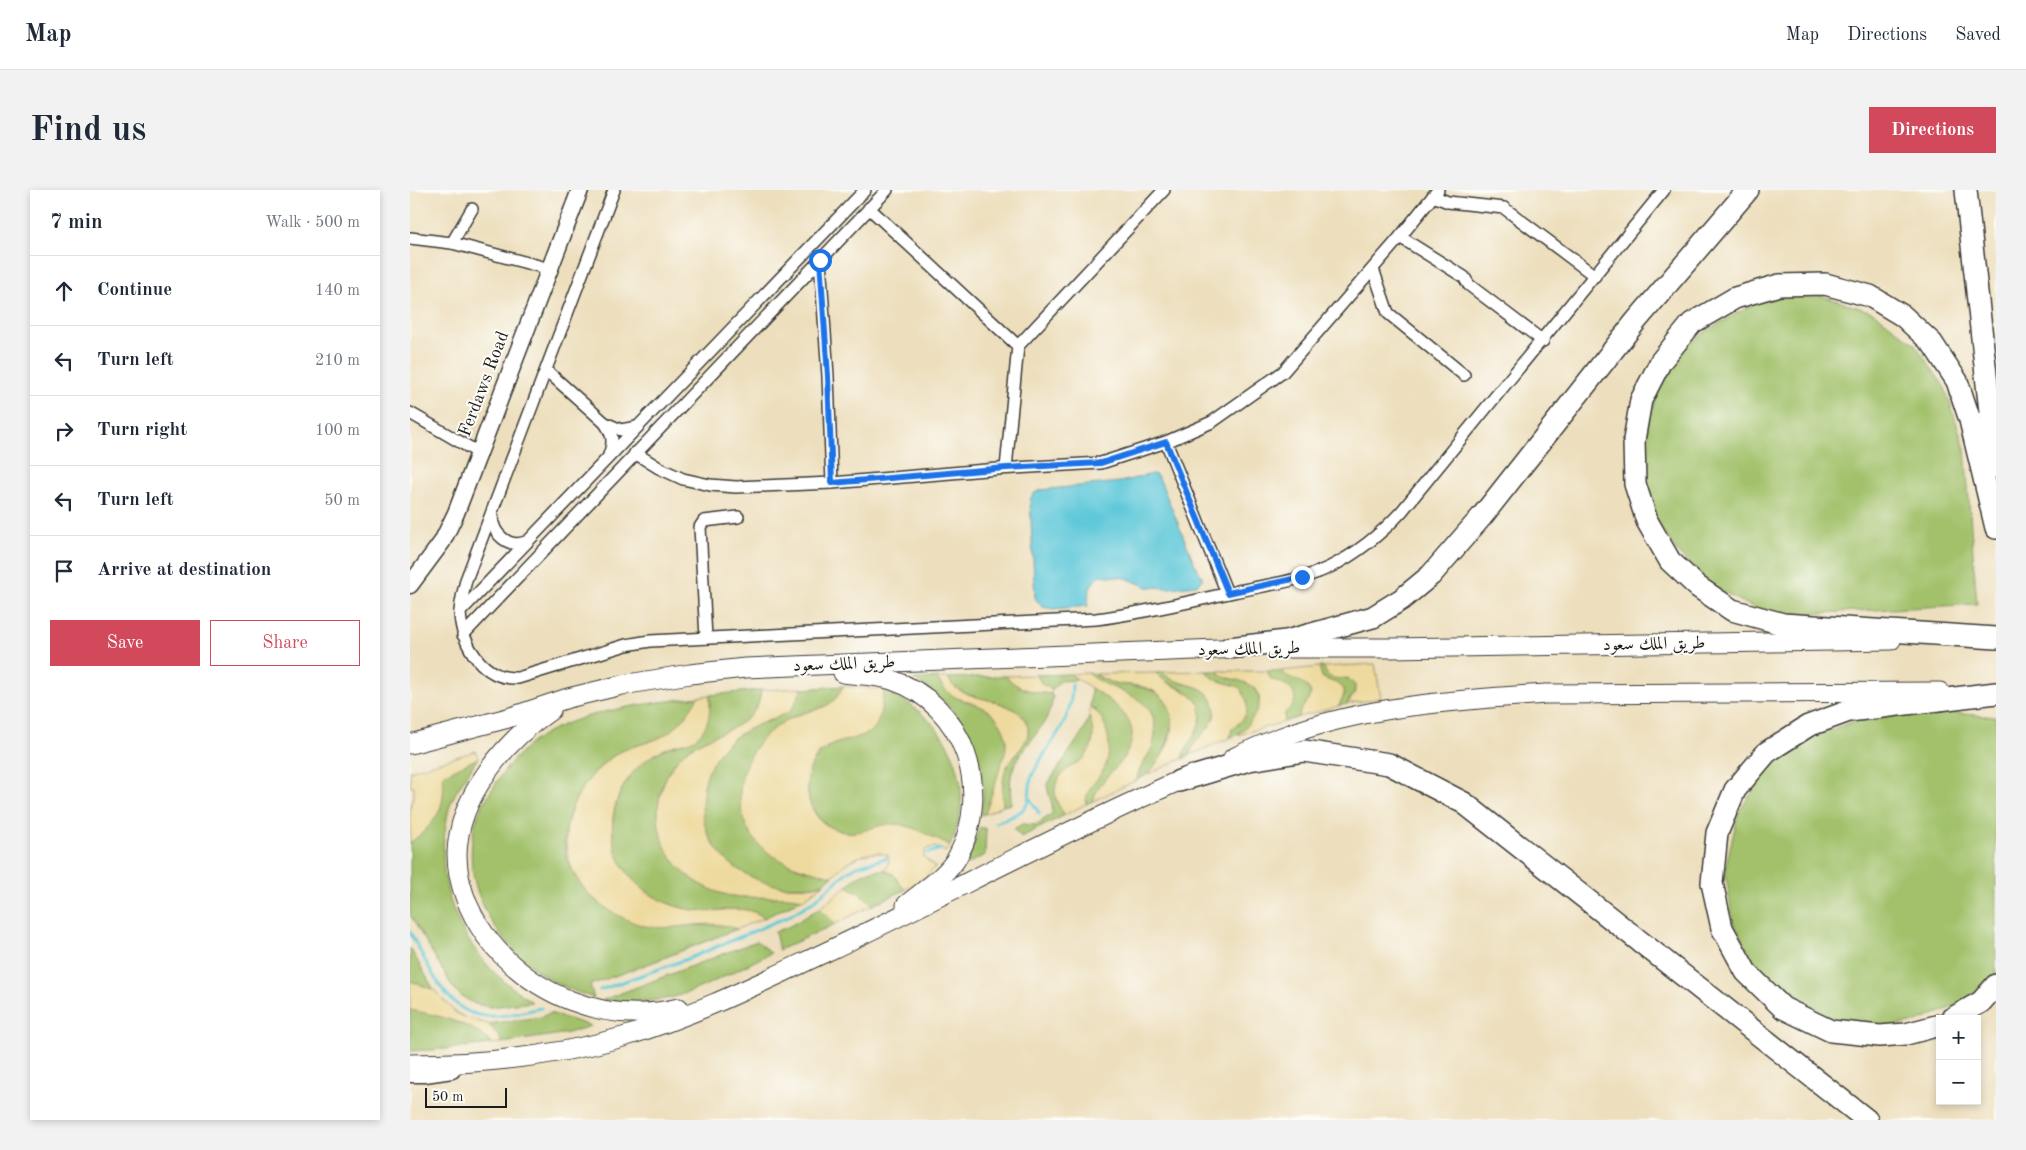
<!DOCTYPE html>
<meta charset="utf-8">
<style>
:root{--surface:#fff;--page:#f2f2f3;--text:#1f2937;--muted:#747a83;--line:#e0e1e3;--accent:#d1495b}
body{margin:0;font-family:"Old Standard TT",Amiri,serif;background:var(--page);color:var(--text)}
.controls{position:absolute;right:15px;bottom:15px;display:grid;overflow:hidden;border-radius:0px;box-shadow:0 2px 8px #0003}
.controls button{width:45px;height:45px;display:grid;place-items:center;padding:0;border:0;border-bottom:1px solid var(--line);background:var(--surface);color:var(--text);font:25px sans-serif}
.scale{position:absolute;left:15px;bottom:12px;width:82px;box-sizing:border-box;padding-left:5px;border:2px solid #1c1c1c;border-top:0;font-size:14px;line-height:18px;white-space:nowrap;color:#1c1c1c;-webkit-text-stroke:4px #fdfcf7;paint-order:stroke}
.stop{position:absolute;width:15px;height:15px;margin:-11px;border:4px solid #1a73e8;border-radius:50%;background:#fff}
.stop.end{background:#1a73e8;border-color:#fff;box-shadow:0 1px 5px #0008}
.list{margin:0;padding:0;list-style:none}
h2{display:flex;justify-content:space-between;align-items:center;height:65px;margin:0;padding:0 20px;font-size:21px}
h2 small{font-size:16px;font-weight:400;color:var(--muted)}
.list li{display:grid;grid-template-columns:32px 1fr auto;gap:15px;align-items:center;box-sizing:border-box;height:70px;padding:0 20px;border-top:1px solid var(--line)}
.list b{display:block;font-size:19px;white-space:nowrap}
.list em{font-size:16px;font-style:normal;color:var(--muted)}
.actions{display:flex;gap:10px;padding:15px 20px}
.actions a{flex:1;padding:11px 0;border:1px solid var(--accent);border-radius:0px;text-align:center;font-size:18px;color:var(--accent)}
.actions .main{background:var(--accent);color:#fff}
.icon{flex:none;width:28px;height:28px;fill:none;stroke:currentColor;stroke-width:2;stroke-linecap:round;stroke-linejoin:round}
.map{position:relative;flex:none;width:1586px;height:930px;overflow:hidden;border-radius:0px}
header{display:flex;align-items:center;gap:30px;box-sizing:border-box;height:70px;padding:0 25px;background:var(--surface);border-bottom:1px solid var(--line)}
header strong{font-size:24px}
nav{display:flex;gap:28px;margin-inline-start:auto;font-size:18px}
.intro{display:flex;align-items:center;justify-content:space-between;box-sizing:border-box;height:120px;padding:0 30px}
h1{margin:0;font-size:35px}
.button{padding:12px 22px;border-radius:0px;background:var(--accent);color:#fff;font-size:18px;font-weight:700}
main{display:flex;gap:30px;padding:0 30px}
aside{flex:1;background:var(--surface);border-radius:0px;box-shadow:0 2px 8px #0003}
.map>svg:first-child{display:block}
.green{fill:#a2c16a;stroke:#5f6e43}
.sand{fill:#eeda9e;stroke:#857b5d}
.water{fill:#5ec8d9;stroke:#3d727a}
.lines{fill:none;stroke-linecap:round;stroke-linejoin:round}
.stream{stroke:#5ec8d9;stroke-width:3}
.street-casing{stroke:#3b3934;stroke-width:14}
.secondary-casing{stroke:#3b3934;stroke-width:19}
.primary-casing{stroke:#3b3934;stroke-width:21}
.highway-casing{stroke:#3b3934;stroke-width:24}
.street{stroke:#fff;stroke-width:11}
.secondary{stroke:#fff;stroke-width:16}
.primary{stroke:#fff;stroke-width:19}
.highway{stroke:#fff;stroke-width:21}
.route{stroke:#1a73e8;stroke-width:6}
.labels{text-anchor:middle;dominant-baseline:central;stroke-width:4;stroke-linejoin:round;paint-order:stroke}
.street-label{font-size:18px;fill:#1c1c1c;stroke:#fdfcf7}
</style>
<header>
<strong>Map</strong>
<nav><a>Map</a><a>Directions</a><a>Saved</a></nav>
</header>
<div class="intro"><h1>Find us</h1><a class="button">Directions</a></div>
<main>
<aside>
<h2>7 min<small>Walk · 500 m</small></h2>
<ul class="list">
<li><svg class="icon" aria-label="ahead" viewBox="0 0 24 24"><path d="M12 20V5M6 11l6-6 6 6"/></svg><div><b>Continue</b></div><em>140 m</em></li>
<li><svg class="icon" aria-label="left" viewBox="0 0 24 24"><path d="M17 20v-9H6M10 6l-5 5 5 5"/></svg><div><b>Turn left</b></div><em>210 m</em></li>
<li><svg class="icon" aria-label="right" viewBox="0 0 24 24"><path d="M7 20v-9h11M14 6l5 5-5 5"/></svg><div><b>Turn right</b></div><em>100 m</em></li>
<li><svg class="icon" aria-label="left" viewBox="0 0 24 24"><path d="M17 20v-9H6M10 6l-5 5 5 5"/></svg><div><b>Turn left</b></div><em>50 m</em></li>
<li><svg class="icon" aria-label="arrive" viewBox="0 0 24 24"><path d="M6 21V4h12l-3 4 3 4H6"/></svg><div><b>Arrive at destination</b></div></li>
</ul>
<div class="actions"><a class="main">Save</a><a>Share</a></div>
</aside>
<div class="map">
<svg width="1586" height="930" viewBox="0 0 1586 930">
<rect width="100%" height="100%" fill="#fdfcf7"/>
<filter id="ink" filterUnits="userSpaceOnUse"><feTurbulence type="fractalNoise" baseFrequency=".02" numOctaves="2"/><feDisplacementMap in="SourceGraphic" scale="10" xChannelSelector="R" yChannelSelector="G"/><feConvolveMatrix kernelMatrix="1 2 1 2 8 2 1 2 1" color-interpolation-filters="sRGB"/></filter>
<filter id="wash" filterUnits="userSpaceOnUse"><feTurbulence type="fractalNoise" baseFrequency=".0096" numOctaves="4" result="noise"/><feDisplacementMap in="SourceGraphic" scale="20" xChannelSelector="R" yChannelSelector="G"/><feGaussianBlur stdDeviation="1.12" result="paint"/><feColorMatrix in="noise" values="0 0 0 0 0 0 0 0 0 0 0 0 0 0 0 0 0 1.4 0 .05"/><feComposite in="paint" operator="in"/></filter>
<g filter="url(#wash)">
<rect width="100%" height="100%" fill="#eddfbd"/>
<!-- green -->
<g class="green">
<polygon points="1406,104 1463,122 1505,154 1535,198 1555,259 1567,414 1379,425 1344,418 1302,396 1268,363 1247,332 1234,279 1238,232 1249,198 1277,155 1304,136 1353,109"/>
<path d="M909,477H914L916,483L942,490C950,502 941,504 937,514L929,516L934,505L932,497L912,487Z"/>
<path d="M796,481H808L810,485C820,490 833,489 842,497C861,514 837,541 820,548L822,538L829,534L824,495C813,492 802,491 796,481Z"/>
<path d="M857,481H871C879,491 903,488 900,507L889,524V527L874,532L875,523L883,515L859,486Z"/>
<path d="M752,482C766,498 794,490 803,512C813,536 783,545 780,565L772,569L779,550L786,542L775,500L754,491L746,483Z"/>
<path d="M678,483C688,484 687,487 695,490C715,498 741,493 756,511C771,528 753,572 737,584C734,587 730,588 727,590C728,575 741,566 744,551C753,502 703,506 678,483Z"/>
<polygon points="660,484 667,490 650,491 642,500 632,494 626,485"/>
<path d="M596,486C608,500 624,502 641,504L643,507C639,539 612,553 602,582C599,592 601,604 601,614L593,616C592,604 592,593 595,581C601,564 627,551 615,530C599,505 548,513 538,488Z"/>
<path d="M527,488C540,509 546,507 567,515C584,521 598,538 596,556C596,564 592,572 590,579C585,594 580,609 575,624L571,625C579,582 564,539 532,510C524,502 514,496 504,489Z"/>
<path d="M433,496C422,523 405,517 383,527C359,538 343,556 334,581L359,663L388,678L423,686C410,697 401,697 384,697C320,696 272,641 299,578C309,556 329,543 350,534C356,532 365,530 371,525C379,519 386,507 392,499Z"/>
<path d="M681,498C717,521 740,539 705,579C695,590 687,597 683,611L676,614L677,601L690,585L686,520L680,517Z"/>
<path d="M351,500C348,540 305,540 279,559C264,570 253,588 250,606C247,623 248,639 255,655C266,679 284,694 310,703C338,712 365,703 393,709L354,728C335,713 314,722 292,721C256,719 217,697 206,661C199,638 203,613 216,592C228,571 251,558 274,553L300,517V505Z"/>
<path d="M474,500C537,528 570,589 540,656C525,649 502,635 486,634C482,634 476,637 472,638C456,641 438,646 423,638C410,632 401,620 398,606C392,573 412,557 440,548C446,546 457,544 461,540C471,529 471,513 474,500Z"/>
<path d="M288,507C281,520 273,533 260,542C243,554 221,554 204,565C173,586 143,638 159,674C164,685 179,708 190,713C203,718 220,720 234,723C250,727 266,733 282,735C301,737 307,731 327,739L246,771L180,795L184,808C169,803 153,797 139,789C86,755 46,693 67,628C70,618 77,608 83,598C95,578 111,559 131,546C176,519 238,514 288,507Z"/>
<polygon points="1523,521 1586,527 1586,783 1570,799 1545,816 1507,832 1471,838 1434,835 1388,815 1349,782 1323,732 1315,679 1329,621 1359,578 1401,546 1449,530"/>
<path d="M679,526C686,539 685,559 673,570C666,576 657,579 651,587C646,593 646,601 645,609L655,625L611,647L604,639L612,634L626,635L642,624C644,613 638,606 637,595L674,540Z"/>
<path d="M68,568C59,582 49,595 42,610C37,622 36,636 34,648C29,697 47,742 80,778C92,791 107,801 122,812L80,817L65,814L51,806L42,796L0,725V653C26,633 36,618 33,585Z"/>
<polygon points="570,637 576,639 575,665 556,675"/>
<path d="M475,680L483,684L495,700L463,715L455,707L437,696C448,684 458,680 475,680Z"/>
<polygon points="410,718 425,734 369,760 365,742 380,736"/>
<path d="M347,751L361,763C332,777 285,804 255,809C234,812 214,812 193,810Z"/>
<polygon points="0,758 24,800 0,791"/>
<path d="M0,820C23,824 67,834 81,854L36,859L0,861Z"/>
<polygon points="140,823 181,836 158,843 92,853 89,846 78,834 131,827"/>
</g>
<!-- sand -->
<g class="sand">
<path d="M965,474L971,508L937,514L945,504V495L938,488C926,489 917,490 914,477Z"/>
<path d="M909,477L912,487C918,492 936,493 934,504C933,508 930,511 929,516L889,527C889,518 900,512 901,502C894,488 879,491 871,481Z"/>
<path d="M796,481C803,493 817,492 829,497C841,512 840,528 822,538L820,548L780,565C783,545 813,536 803,512C794,490 766,498 752,482Z"/>
<path d="M808,481H857L861,489C871,493 884,496 885,509L883,515L875,523L874,532L828,545C842,531 864,506 836,493C828,489 818,489 810,485Z"/>
<path d="M678,483C704,506 753,502 744,551C741,566 728,575 727,590L683,611C687,594 699,586 709,574C748,528 690,506 660,484Z"/>
<path d="M746,483C760,501 800,500 789,534C785,547 775,556 772,569L738,584C743,577 750,570 754,562C767,538 766,508 737,498C717,492 704,498 686,484Z"/>
<path d="M626,485L632,494L642,500L641,504C624,502 608,500 596,486Z"/>
<path d="M527,488H538C548,513 599,505 615,530C627,551 601,564 595,581C592,593 592,604 593,616L575,624C581,607 586,591 591,575C593,569 596,563 596,556C598,538 584,521 567,515C546,507 540,509 527,488Z"/>
<path d="M433,496L474,500C472,511 471,528 465,537C455,551 424,548 410,562C389,585 394,627 424,639C449,649 461,634 483,634C502,634 523,648 540,656L536,662C528,658 522,654 515,661L514,667L525,677L514,688L495,700L483,684L475,680L479,671L478,665C458,658 435,671 423,686C388,679 346,668 334,630C320,587 344,543 384,527C406,517 423,521 433,496Z"/>
<path d="M392,498L384,516L379,522C357,532 332,538 315,556C302,569 295,585 293,603C283,669 356,710 414,694L393,709C365,703 338,712 310,703C285,694 262,677 253,651C247,635 246,616 252,599C256,584 266,568 279,559C305,540 348,540 351,500Z"/>
<path d="M300,505C300,521 300,536 287,547C280,553 270,553 262,556C224,569 198,607 203,647C208,691 251,719 292,721C315,722 335,713 354,728L327,739C291,725 258,748 220,731C140,697 136,619 202,567C215,557 232,555 247,549C266,541 278,524 288,507Z"/>
<path d="M680,517C688,522 693,529 696,539C701,554 700,570 691,584C683,595 676,600 676,614L655,625C642,608 640,592 659,578C667,573 674,570 679,561C689,541 677,533 680,517Z"/>
<path d="M66,561L68,568L33,585C36,619 27,632 0,653V617L4,606V596L0,597V581Z"/>
<polygon points="437,696 455,707 463,715 425,734 410,718"/>
<path d="M0,791L24,800L45,822L56,828L78,834L89,846L92,853L81,854C67,834 23,824 0,820Z"/>
</g>
<!-- water -->
<path class="water" d="M742,284L746,285L750,290L786,377L793,388L787,395L759,398L737,397L716,388L690,385C679,395 678,402 678,416L643,419L632,417L625,408L620,310L623,304L630,300L710,292Z"/>
<g class="lines">
<!-- stream -->
<g class="stream">
<polyline points="619,607 629,623"/>
<path d="M586,633C595,629 611,624 616,616C622,607 618,595 622,586C638,550 662,538 662,495"/>
<polyline points="518,663 530,659"/>
<path d="M0,742C16,770 34,819 69,825C90,829 111,822 131,818"/>
<polyline points="190,800 280,768 377,727 403,712 437,682 447,676 477,668"/>
</g>
</g>
</g>
<g filter="url(#ink)">
<g class="lines">
<!-- street casing -->
<g class="street-casing">
<g id="street">
<path d="M204,0L56,390C54,400 50,412 50,424C52,455 73,490 108,488L216,455L240,451L686,429C733,423 778,412 824,402C856,395 891,391 920,377C948,363 971,344 992,321L1254,0"/>
<polyline points="1023,6 1038,12 1094,18 1185,86"/>
<polyline points="459,18 608,156"/>
<polyline points="990,47 1054,87 1059,95 1133,151"/>
<polyline points="0,48 42,53 140,79"/>
<polyline points="42,53 62,19"/>
<polyline points="410,70 418,186 422,293"/>
<polyline points="963,79 978,123 1054,185"/>
<polyline points="137,181 195,233"/>
<polyline points="0,223 69,263"/>
<polyline points="756,252 817,403"/>
<polyline points="225,263 249,278 273,289 300,295 326,297 422,293 588,279 691,273 756,252 802,232 873,182 990,47 1028,0"/>
<path d="M199,265C204,252 203,245 195,233L211,240L227,237"/>
<polyline points="596,278 608,156 754,0"/>
<path d="M82,325C82,344 99,360 118,351"/>
<polyline points="50,422 455,0"/>
<polyline points="53,445 477,0"/>
<polyline points="296,448 290,337 294,331 328,327"/>
</g>
</g>
<!-- secondary casing -->
<g class="secondary-casing">
<g id="secondary">
<polyline points="0,395 32,352 46,323 170,0"/>
<polyline points="0,884 15,884 42,880"/>
</g>
</g>
<!-- primary casing -->
<g class="primary-casing">
<g id="primary">
<polyline points="866,458 980,458 1481,450"/>
<path d="M433,483C449,485 467,485 482,490C554,514 583,600 548,666C537,686 514,700 496,715"/>
<path d="M141,520C96,550 48,606 47,664C47,693 59,722 75,745C120,805 195,836 269,818"/>
<polyline points="0,554 98,528 158,508 212,495 280,484 335,478 834,458"/>
<path d="M823,568C838,561 853,554 869,548C953,516 1046,510 1135,504L1530,502"/>
<path d="M0,874C70,874 147,866 213,847C284,826 350,793 416,762C538,704 658,639 782,585"/>
</g>
</g>
<!-- highway casing -->
<g class="highway-casing">
<g id="highway">
<polyline points="1556,0 1586,277"/>
<polyline points="1586,338 1560,230 1547,191 1522,153 1493,126 1460,106 1415,94 1369,95 1325,108 1282,133 1251,171 1231,210 1224,250 1225,294 1237,331 1260,371 1288,397 1322,420 1373,434 1586,448"/>
<polyline points="819,458 876,451 963,427 992,409 1021,385 1073,325 1226,131 1338,0"/>
<polyline points="769,591 839,570 894,561 979,574 1054,613 1457,930"/>
<polyline points="1541,829 1571,812 1586,795"/>
<polyline points="1530,835 1496,844 1470,846 1421,841 1373,818 1336,782 1312,738 1302,693 1307,643 1325,600 1357,562 1398,536 1439,521 1586,503"/>
</g>
</g>
<!-- street -->
<use href="#street" class="street"/>
<!-- secondary -->
<use href="#secondary" class="secondary"/>
<!-- primary -->
<use href="#primary" class="primary"/>
<!-- highway -->
<use href="#highway" class="highway"/>
</g>
</g>
<g class="lines" filter="url(#ink)">
<!-- route -->
<polyline class="route" points="410,70 418,186 422,293 596,278 691,273 756,252 818,403 892,387"/>
</g>
<g class="labels">
<!-- street labels -->
<g class="street-label">
<text transform="translate(74 194) rotate(-69)">Ferdaws Road</text>
<text transform="translate(1244 454) rotate(-1)">طريق الملك سعود</text>
<text transform="translate(839 459) rotate(-1)">طريق الملك سعود</text>
<text transform="translate(434 474) rotate(-2)">طريق الملك سعود</text>
</g>
</g>
</svg>
<div class="controls">
<button>+</button>
<button>−</button>
</div>
<div class="scale">50 m</div>
<div class="stop" style="left:410px;top:70px"></div>
<div class="stop end" style="left:892px;top:387px"></div>
</div>
</main>
